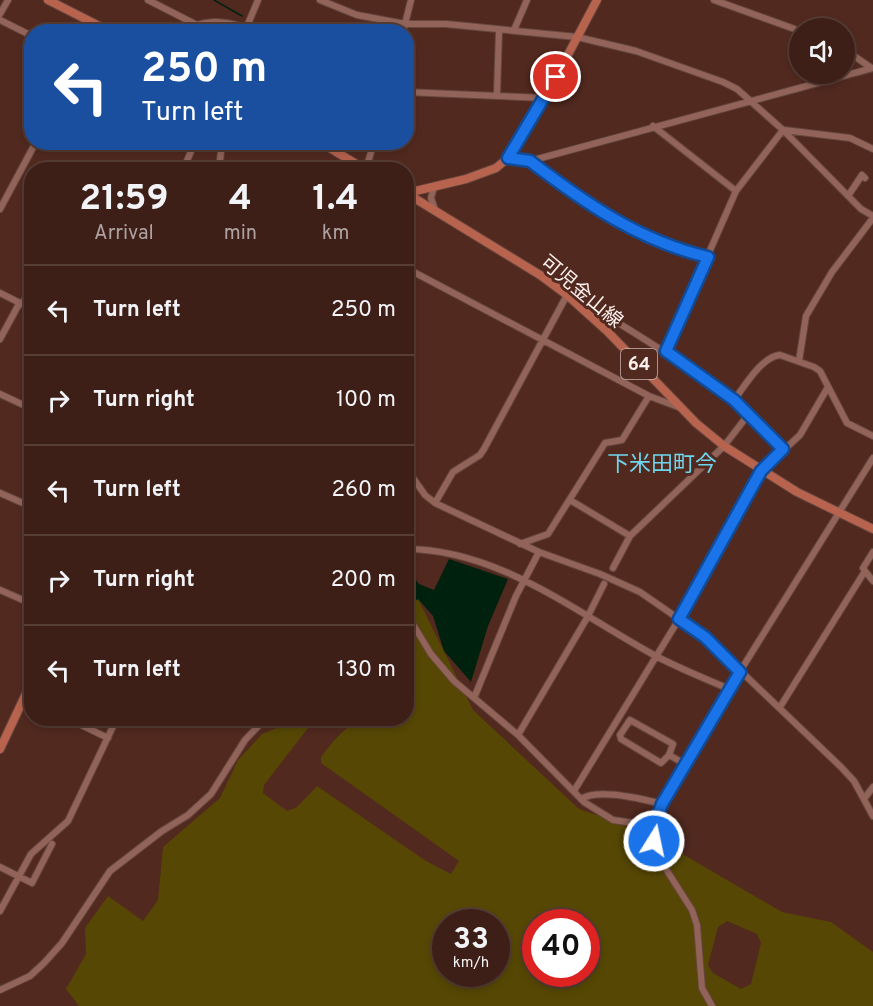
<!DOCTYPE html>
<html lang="en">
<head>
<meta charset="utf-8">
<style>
  body { margin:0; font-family:Overpass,"Noto Sans JP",sans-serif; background:#442720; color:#f1f3f6; height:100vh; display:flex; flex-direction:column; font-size:22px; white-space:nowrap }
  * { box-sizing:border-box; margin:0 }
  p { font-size:20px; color:#ada2a1 }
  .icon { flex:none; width:33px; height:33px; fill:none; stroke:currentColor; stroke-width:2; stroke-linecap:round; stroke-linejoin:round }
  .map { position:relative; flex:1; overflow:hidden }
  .drawer { position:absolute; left:24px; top:162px; width:390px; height:564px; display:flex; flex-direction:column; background:#3d1f17; border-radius:24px; box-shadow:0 3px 9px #0003,0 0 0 2px #563d36 }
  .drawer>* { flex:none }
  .top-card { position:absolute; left:24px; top:24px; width:390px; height:126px; border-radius:24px; box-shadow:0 3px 9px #0003,0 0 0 2px #563d36; background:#1a4fa0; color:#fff; overflow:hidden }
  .tools { position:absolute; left:789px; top:18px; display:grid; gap:12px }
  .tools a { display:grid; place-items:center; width:66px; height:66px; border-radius:50%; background:#3d1f17; box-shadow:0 3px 9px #0003,0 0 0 2px #563d36; font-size:30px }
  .speed { position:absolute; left:432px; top:909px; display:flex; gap:12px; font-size:30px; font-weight:700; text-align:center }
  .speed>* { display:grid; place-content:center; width:78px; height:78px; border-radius:50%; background:#3d1f17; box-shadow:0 3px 9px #0003,0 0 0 2px #563d36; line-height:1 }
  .speed small { font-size:15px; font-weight:400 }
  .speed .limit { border:9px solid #d22; background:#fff; color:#111 }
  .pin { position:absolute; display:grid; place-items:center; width:51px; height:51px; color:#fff; margin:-26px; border:3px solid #fff; border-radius:50%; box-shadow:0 2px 6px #0007 }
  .me { position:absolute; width:66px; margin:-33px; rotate:10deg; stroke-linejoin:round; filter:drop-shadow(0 0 4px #0008) }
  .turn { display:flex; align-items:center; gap:21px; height:126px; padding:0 18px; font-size:27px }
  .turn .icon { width:78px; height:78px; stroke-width:2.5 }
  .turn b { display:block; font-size:42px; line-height:51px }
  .eta { display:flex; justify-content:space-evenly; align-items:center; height:102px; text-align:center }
  .eta b { font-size:36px; font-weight:700; line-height:42px }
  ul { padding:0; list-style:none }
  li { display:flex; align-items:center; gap:18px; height:90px; padding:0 18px; border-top:2px solid #563d36 }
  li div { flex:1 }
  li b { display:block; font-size:22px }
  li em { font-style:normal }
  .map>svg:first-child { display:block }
  .green { fill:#564704; fill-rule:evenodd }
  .water { fill:#01210f }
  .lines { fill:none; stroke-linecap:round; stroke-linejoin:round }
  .stream { stroke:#01210f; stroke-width:1.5 }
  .minor-casing { stroke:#65463e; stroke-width:8 }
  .major-casing { stroke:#65463e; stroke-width:10 }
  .minor { stroke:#926459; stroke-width:6 }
  .major { stroke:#b8634e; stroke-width:8 }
  .route-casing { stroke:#114b97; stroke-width:15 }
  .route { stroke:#1a73e8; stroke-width:10 }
  .labels { text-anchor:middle; stroke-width:6; stroke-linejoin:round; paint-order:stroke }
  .shield { fill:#51291f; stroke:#c9b5b0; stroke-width:1.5 }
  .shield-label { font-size:18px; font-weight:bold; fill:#fcf1ee }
  .street-label { font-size:20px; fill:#fcf1ee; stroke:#51291f }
  .quarter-label { font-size:22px; fill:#6fd5ec; stroke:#51291f }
</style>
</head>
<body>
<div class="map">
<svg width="873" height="1006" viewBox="0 0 873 1006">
  <rect width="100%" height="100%" fill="#51291f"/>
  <path class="green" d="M418 599 473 710 579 809 641 830 782 912 831 922 873 952V1006H79L66 989 86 954 85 928 108 896 143 921 158 900 163 847 220 798 238 760 262 734 299 719H315L264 785 263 793 287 811 297 807 317 786 426 861 451 874 459 861 321 763V757C353 716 356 719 406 718L407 605ZM727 921 757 934 761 943 751 984 741 989 713 973 708 965 718 927ZM446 922H496V974H446ZM536 922H586V974H536Z"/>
  <path class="water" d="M449 559 508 579 488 626 471 682 444 651 433 616 418 599 409 605 408 579 414 578 419 584 434 590Z"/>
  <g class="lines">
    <path class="stream" d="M214 0 242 16"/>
    <g class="minor-casing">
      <path id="minor" d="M148 0 195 24
        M320 0 357 15 405 24H446L577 37 636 51 723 82 737 89 783 130 861 209 873 216
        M714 0 800 31
        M0 14 8 0
        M0 20 32 36
        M514 30 527 0
        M245 31 258 0
        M178 32C203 20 220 19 246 28
        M403 32 411 0
        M844 49 870 67
        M406 92 545 98
        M497 94 499 31
        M653 126 736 191
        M784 130 850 138 873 149
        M201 142 222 150
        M508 158 530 161 873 68
        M530 161C585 203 639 241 708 257
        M366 169 374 142
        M183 170 195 142
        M219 170 222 142
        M434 187 431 198 435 210
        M848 196 862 175 865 178
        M0 209 36 142
        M406 268 649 396 681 408
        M0 293 32 309
        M22 304 32 287
        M0 339 19 304
        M666 351 736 191 783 130
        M799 361 806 316 832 272 873 218
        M0 394 32 409
        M734 400C745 386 761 357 780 355L814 367 820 371 847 423 873 436
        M406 468 425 495 435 503 539 552 600 574 640 592 705 637 841 767 854 781 873 816
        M0 493 32 507
        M570 500 630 536
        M435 503 453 472 480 455 484 449 567 295 584 302C660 348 721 384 783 449
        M520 544 548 534 605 443 622 440 649 396
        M406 549C498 549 577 613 654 655 678 668 704 678 729 689
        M613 568 630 536 724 446 748 415
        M865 571 873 581
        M0 590 32 604
        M406 613 431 654 454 681 518 735 584 802 613 820 654 826
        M474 698 516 596 539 552
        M780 707 865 571 863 568 873 552
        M67 718 108 738
        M518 735 587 618 604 584
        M669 755 661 763 621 739 620 735 630 720 673 744 669 755 685 764
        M574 791 679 619 761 471 800 435 828 387
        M581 799C598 788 643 799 662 804
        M864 799 873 787
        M0 867 32 883 52 844
        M0 911 31 854 68 821 117 718
        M0 990 30 976 44 963 62 943 110 871 162 831 188 815 211 794 245 740 266 718
        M712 1006 702 988 697 925 692 910 657 855 654 826 666 797 729 689 873 458"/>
    </g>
    <g class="major-casing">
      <path id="major" d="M48 0 111 32
        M320 142 366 170
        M406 193 540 275 567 295 607 331 696 423 724 446 797 492 873 529
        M407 193 466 179 496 168 508 158 545 98 597 0
        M0 749 32 681"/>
    </g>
    <use href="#minor" class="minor"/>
    <use href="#major" class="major"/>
  </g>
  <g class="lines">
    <g class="route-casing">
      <path id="route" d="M556 77 508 158 530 161C585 203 639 241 708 257L666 351 734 400 783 449 761 471 679 619 705 637 740 672 662 804 654 826V841"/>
    </g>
    <use href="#route" class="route"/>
  </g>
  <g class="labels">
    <rect class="shield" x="621" y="349" width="36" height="30" rx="4.5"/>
    <g class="shield-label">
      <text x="639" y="370">64</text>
    </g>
    <g class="street-label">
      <text transform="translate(582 291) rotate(40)" y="7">可児金山線</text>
    </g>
    <g class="quarter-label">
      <text x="662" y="471">下米田町今</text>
    </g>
  </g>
</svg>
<div class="tools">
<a><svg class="icon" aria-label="sound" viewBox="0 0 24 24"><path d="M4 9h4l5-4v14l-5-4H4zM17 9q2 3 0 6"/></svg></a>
</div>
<div class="speed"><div>33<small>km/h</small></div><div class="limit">40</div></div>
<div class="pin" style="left:556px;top:77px;background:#d93025"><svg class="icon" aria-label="arrive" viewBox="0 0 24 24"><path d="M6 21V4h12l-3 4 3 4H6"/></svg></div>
<svg class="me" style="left:654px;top:841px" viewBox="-20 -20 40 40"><circle r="17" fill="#1a73e8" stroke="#fff" stroke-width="3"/><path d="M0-11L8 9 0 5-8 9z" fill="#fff"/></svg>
<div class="top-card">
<div class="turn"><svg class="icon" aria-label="left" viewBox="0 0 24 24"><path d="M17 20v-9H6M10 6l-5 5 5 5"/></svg><div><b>250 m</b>Turn left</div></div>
</div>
<section class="drawer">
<div class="eta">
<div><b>21:59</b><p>Arrival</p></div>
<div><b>4</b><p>min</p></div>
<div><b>1.4</b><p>km</p></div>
</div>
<ul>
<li><svg class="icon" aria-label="left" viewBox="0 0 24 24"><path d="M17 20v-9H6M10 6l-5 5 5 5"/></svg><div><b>Turn left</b></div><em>250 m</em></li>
<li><svg class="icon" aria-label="right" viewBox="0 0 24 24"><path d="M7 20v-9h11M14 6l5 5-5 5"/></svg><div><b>Turn right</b></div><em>100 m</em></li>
<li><svg class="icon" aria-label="left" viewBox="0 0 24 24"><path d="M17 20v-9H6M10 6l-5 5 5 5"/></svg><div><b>Turn left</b></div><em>260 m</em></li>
<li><svg class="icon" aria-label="right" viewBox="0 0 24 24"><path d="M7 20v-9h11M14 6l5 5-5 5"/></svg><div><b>Turn right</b></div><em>200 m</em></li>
<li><svg class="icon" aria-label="left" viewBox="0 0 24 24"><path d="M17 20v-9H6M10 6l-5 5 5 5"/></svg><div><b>Turn left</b></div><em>130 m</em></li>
</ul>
</section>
</div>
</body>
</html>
